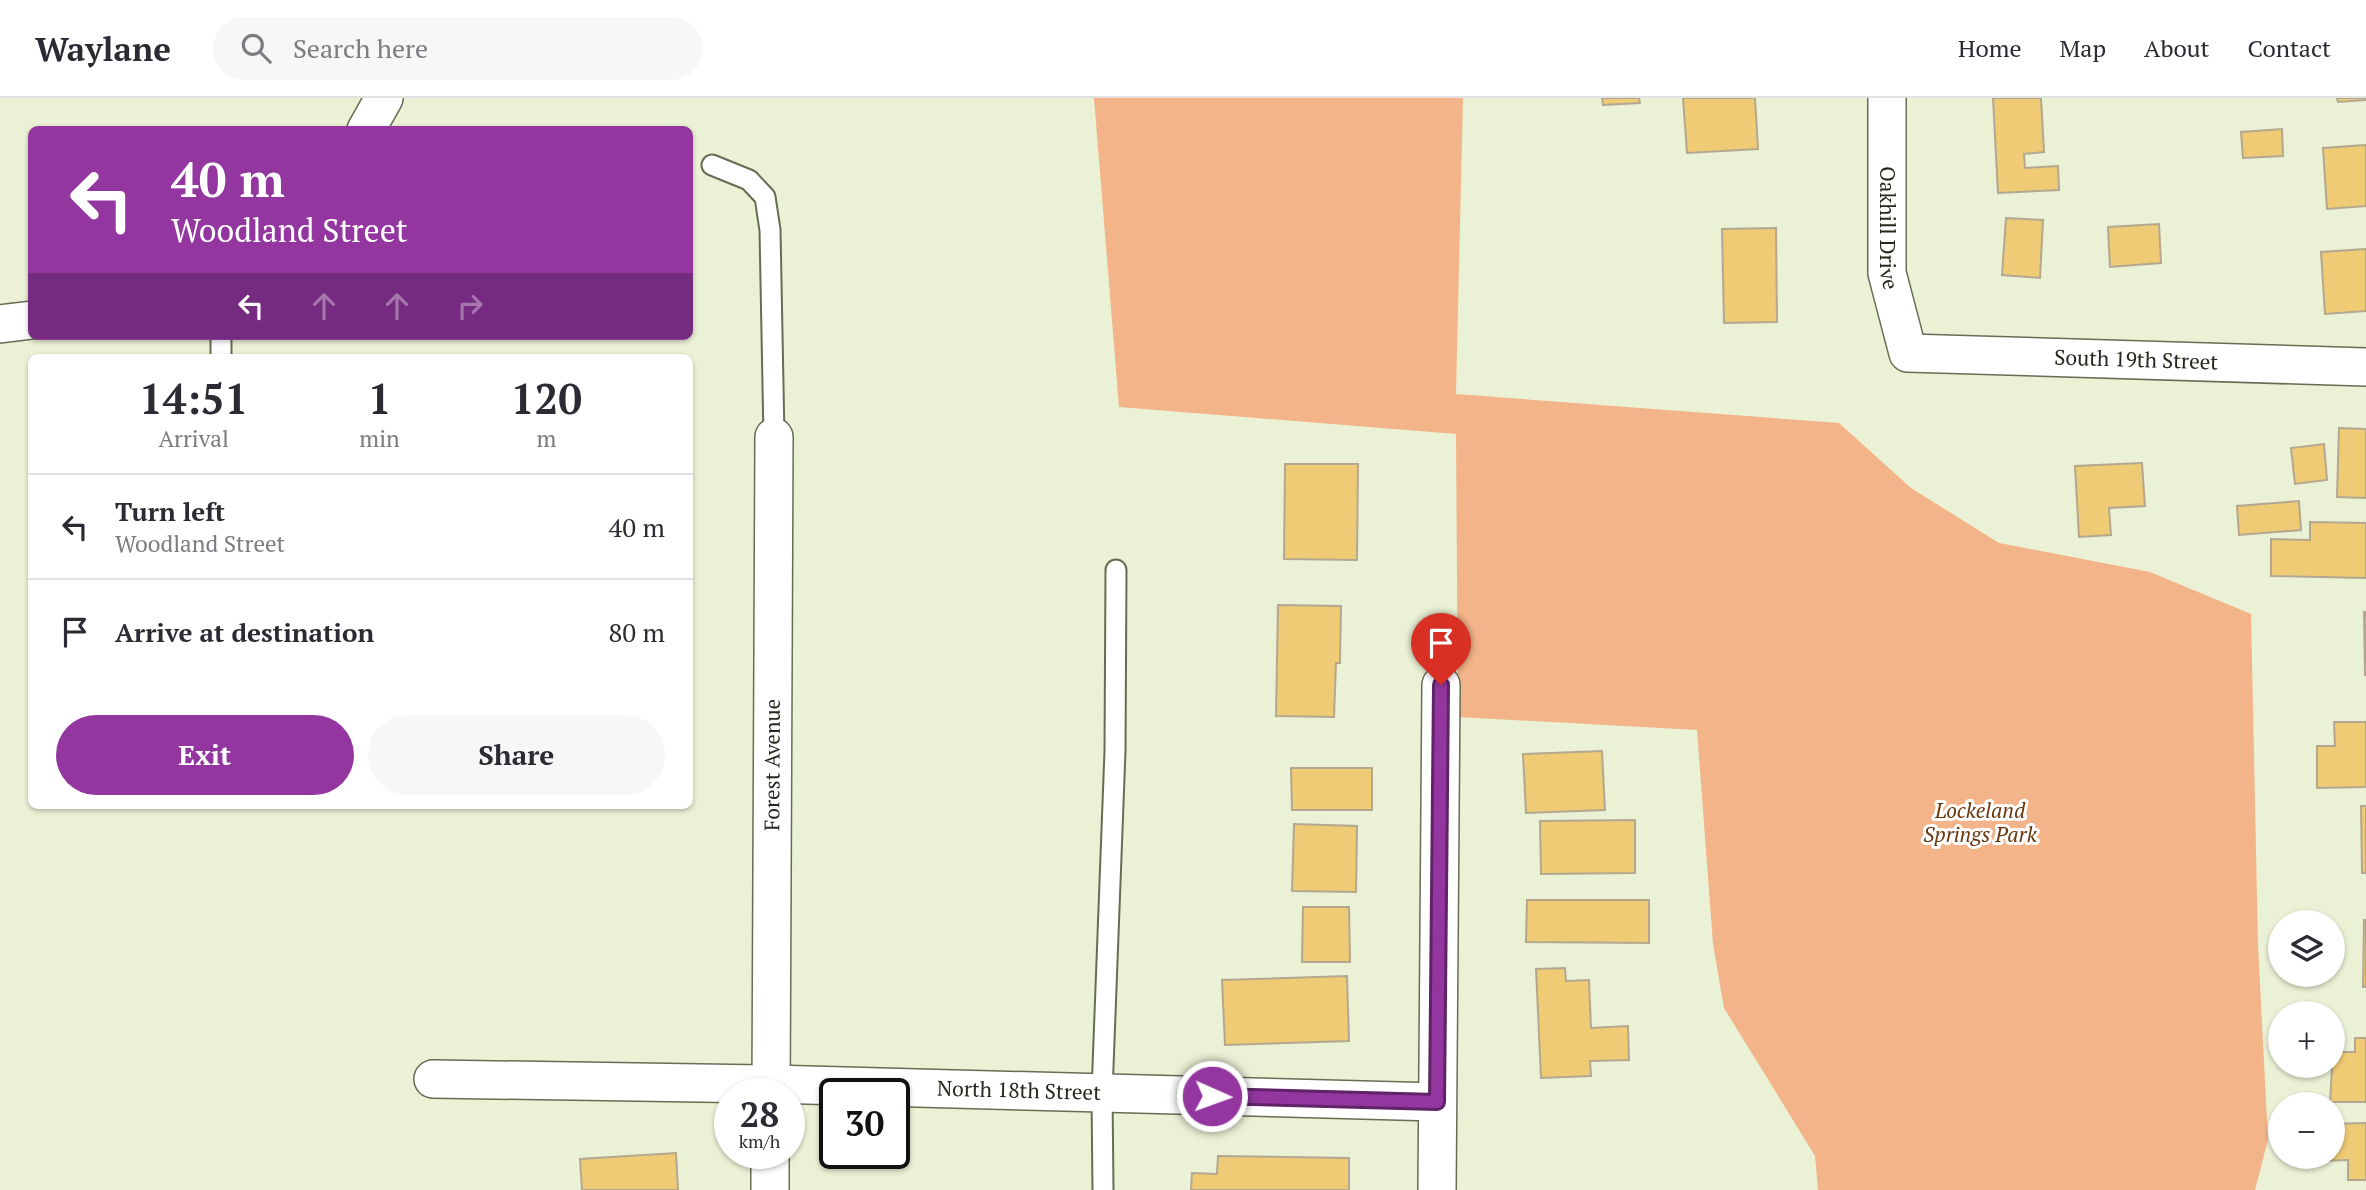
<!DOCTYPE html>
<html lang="en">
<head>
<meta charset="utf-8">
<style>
  body { margin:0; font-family:"PT Serif",serif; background:#f7f7f7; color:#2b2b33; height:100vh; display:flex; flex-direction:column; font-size:26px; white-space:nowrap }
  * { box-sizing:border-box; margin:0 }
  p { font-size:23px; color:#7c7c81 }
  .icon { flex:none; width:38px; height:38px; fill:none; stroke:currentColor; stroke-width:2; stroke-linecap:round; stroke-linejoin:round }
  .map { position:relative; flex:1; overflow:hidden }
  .side { position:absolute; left:28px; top:256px; width:665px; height:455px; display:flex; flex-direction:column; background:#fff; border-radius:10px; box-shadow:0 2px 5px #0004 }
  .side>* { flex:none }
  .banner { position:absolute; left:28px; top:28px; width:665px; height:214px; border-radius:10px; box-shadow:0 2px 5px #0004; background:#9336a0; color:#fff; overflow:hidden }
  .tools { position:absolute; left:2268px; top:812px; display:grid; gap:14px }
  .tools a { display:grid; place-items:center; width:77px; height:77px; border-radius:50%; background:#fff; box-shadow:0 2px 5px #0004; font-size:35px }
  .speed { position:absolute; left:714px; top:980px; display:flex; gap:14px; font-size:35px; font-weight:700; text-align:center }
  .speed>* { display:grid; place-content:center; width:91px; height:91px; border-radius:50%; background:#fff; box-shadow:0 2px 5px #0004; line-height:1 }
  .speed small { font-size:18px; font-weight:400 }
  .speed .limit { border:4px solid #111; border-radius:10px; background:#fff; color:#111 }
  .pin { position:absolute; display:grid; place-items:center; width:60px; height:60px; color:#fff; margin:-72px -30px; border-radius:50% 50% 50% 0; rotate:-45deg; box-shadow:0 0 7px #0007 }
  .pin .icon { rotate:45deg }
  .me { position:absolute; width:77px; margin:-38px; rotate:92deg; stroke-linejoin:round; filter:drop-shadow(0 0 5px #0008) }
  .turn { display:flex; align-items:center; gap:24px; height:147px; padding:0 28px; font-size:32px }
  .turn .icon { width:91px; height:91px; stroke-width:2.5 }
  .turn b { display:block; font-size:49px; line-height:60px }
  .lanes { display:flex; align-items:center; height:66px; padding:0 28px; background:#0003; justify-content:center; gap:35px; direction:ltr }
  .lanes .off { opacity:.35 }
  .eta { display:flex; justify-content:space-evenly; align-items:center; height:119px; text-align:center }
  .eta b { font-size:42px; font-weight:700; line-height:49px }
  .cta { display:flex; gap:14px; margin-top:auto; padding:14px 28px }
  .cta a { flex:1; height:80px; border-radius:42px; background:#9336a0; color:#fff; font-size:28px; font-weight:700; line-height:80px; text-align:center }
  .cta a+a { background:#f7f7f7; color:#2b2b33 }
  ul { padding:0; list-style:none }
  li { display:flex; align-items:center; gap:21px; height:105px; padding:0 28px; border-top:2px solid #e1e1e2 }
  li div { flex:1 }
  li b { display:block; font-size:26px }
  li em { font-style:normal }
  header { display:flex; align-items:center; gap:42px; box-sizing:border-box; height:98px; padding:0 35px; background:#fff; border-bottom:2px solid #e1e1e2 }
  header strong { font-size:33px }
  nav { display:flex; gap:38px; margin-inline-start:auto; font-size:24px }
  .search { width:490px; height:63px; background:#f7f7f7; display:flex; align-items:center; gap:18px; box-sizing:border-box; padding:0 24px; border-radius:38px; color:#7c7c81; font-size:26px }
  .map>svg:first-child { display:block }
  .green { fill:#f3b489 }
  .building { fill:#f0cb76; stroke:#b3a88f; stroke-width:2 }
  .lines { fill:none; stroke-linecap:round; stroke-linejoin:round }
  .lane-casing { stroke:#676d55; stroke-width:23 }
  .street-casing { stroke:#676d55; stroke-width:40 }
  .lane { stroke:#fff; stroke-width:19 }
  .street { stroke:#fff; stroke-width:37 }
  .route-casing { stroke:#602368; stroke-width:18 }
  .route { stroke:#9336a0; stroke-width:12 }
  .labels { text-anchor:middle; stroke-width:6; stroke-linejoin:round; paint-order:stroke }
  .street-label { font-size:21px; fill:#26281e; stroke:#fff }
  .park-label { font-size:21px; font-style:italic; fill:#68380f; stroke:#fff }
</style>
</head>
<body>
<header>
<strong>Waylane</strong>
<div class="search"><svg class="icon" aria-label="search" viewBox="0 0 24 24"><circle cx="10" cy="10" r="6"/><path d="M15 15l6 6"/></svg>Search here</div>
<nav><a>Home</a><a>Map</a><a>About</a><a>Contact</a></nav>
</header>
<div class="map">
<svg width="2366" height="1092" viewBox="0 0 2366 1092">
  <rect width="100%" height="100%" fill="#eaf1d5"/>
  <path class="green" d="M1094 0H1463L1456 296 1839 325 1911 390 1999 445 2150 474 2251 516 2258 847 2268 1042 2255 1092H1818L1815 1058 1724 910 1713 846 1697 632 1458 619 1456 336 1119 309Z"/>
  <path class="building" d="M1602 0H1639L1640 5 1603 7Z
    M1683 0H1755L1758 51 1687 55Z
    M1993 0H2041L2044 54 2024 56 2025 70 2058 68 2059 92 1998 95Z
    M2337 0H2366V2L2338 4Z
    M2282 31 2283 58 2243 60 2241 34Z
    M2366 47V108L2327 111 2323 50Z
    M2006 120 2043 122 2040 180 2002 177Z
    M2159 126 2161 165 2110 169 2108 129Z
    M1776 130 1777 224 1724 225 1722 131Z
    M2366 151V213L2325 216 2321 154Z
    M2339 330 2366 331V400L2337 399Z
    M2324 346 2327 382 2295 386 2291 350Z
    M2142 365 2145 408 2109 410 2111 437 2079 439 2075 368Z
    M1285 366H1358L1357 462 1284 461Z
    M2299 403 2301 432 2239 437 2237 408Z
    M2310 424 2366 425V480L2271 478V441L2310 442Z
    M1278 507 1341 508 1340 565H1336L1334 619 1276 618Z
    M2364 514H2366V577H2365Z
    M2334 624H2366V689L2317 690V648H2335Z
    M1602 653 1605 712 1526 715 1523 656Z
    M1291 670H1372V712H1292Z
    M2361 708H2366V775H2362Z
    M1635 722V775L1541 776 1540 723Z
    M1294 726 1357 728 1356 794 1292 793Z
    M1527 802H1649V845L1526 844Z
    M1303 809H1349L1350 864H1302Z
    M2364 822H2366V889H2363Z
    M1565 870 1566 883 1589 882 1591 930 1628 928 1629 962 1590 963 1591 978 1541 980 1536 871Z
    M1347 878 1349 943 1225 947 1222 882Z
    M2355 940H2366V1004H2330L2333 954H2355Z
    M2366 1025V1082H2348V1062L2318 1063V1059H2333V1026Z
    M676 1055 678 1092H582L580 1061Z
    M1218 1058 1349 1060V1092H1191L1192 1075 1217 1076Z"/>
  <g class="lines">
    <g class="lane-casing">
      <path id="lane" d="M712 67 749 82 765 99 770 132 774 339
        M221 259V238
        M1103 1092 1102 995 1115 653 1116 472"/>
    </g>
    <g class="street-casing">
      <g id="street">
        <path id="s1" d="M1887 0V175L1908 255 2366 269"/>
        <path d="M366 32 384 0"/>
        <path d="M0 226 32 222"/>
        <path id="s2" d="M433 981 771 986 1437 1004"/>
        <path id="s3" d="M771 996 774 339"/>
        <path d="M770 1092V1055"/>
        <path d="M1437 1092 1441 587"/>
      </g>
    </g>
    <use href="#lane" class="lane"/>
    <use href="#street" class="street"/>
  </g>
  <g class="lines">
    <g class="route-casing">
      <path id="route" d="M1212 998 1437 1004 1441 587"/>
    </g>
    <use href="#route" class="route"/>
  </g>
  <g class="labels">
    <g class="street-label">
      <text dy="7" stroke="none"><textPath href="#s1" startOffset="130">Oakhill Drive</textPath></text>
      <text dy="7" stroke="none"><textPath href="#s1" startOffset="486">South 19th Street</textPath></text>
      <text dy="7" stroke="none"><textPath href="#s3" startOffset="329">Forest Avenue</textPath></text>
      <text dy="7" stroke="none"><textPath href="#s2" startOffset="586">North 18th Street</textPath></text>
    </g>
    <g class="park-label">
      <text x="1980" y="720">Lockeland<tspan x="1980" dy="24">Springs Park</tspan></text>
    </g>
  </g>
</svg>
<div class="tools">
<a><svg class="icon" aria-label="layers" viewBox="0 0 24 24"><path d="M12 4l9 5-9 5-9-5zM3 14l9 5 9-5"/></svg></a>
<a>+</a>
<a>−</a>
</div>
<div class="speed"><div>28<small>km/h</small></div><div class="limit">30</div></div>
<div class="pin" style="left:1441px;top:587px;background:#d93025"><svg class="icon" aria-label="arrive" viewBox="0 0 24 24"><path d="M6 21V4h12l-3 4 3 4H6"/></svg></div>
<svg class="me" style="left:1212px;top:998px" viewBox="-20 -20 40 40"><circle r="17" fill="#9336a0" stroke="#fff" stroke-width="3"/><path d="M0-11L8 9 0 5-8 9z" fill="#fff"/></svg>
<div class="banner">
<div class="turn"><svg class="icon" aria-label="left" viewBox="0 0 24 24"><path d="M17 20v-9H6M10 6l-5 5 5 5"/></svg><div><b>40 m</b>Woodland Street</div></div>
<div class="lanes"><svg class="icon" aria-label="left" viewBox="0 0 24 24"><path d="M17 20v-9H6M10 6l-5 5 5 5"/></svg><svg class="icon off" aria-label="ahead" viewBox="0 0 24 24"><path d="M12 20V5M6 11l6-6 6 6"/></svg><svg class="icon off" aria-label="ahead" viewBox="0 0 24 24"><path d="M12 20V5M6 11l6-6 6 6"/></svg><svg class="icon off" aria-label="right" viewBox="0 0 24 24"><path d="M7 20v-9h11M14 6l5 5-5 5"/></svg></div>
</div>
<section class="side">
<div class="eta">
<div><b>14:51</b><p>Arrival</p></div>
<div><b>1</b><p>min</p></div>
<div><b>120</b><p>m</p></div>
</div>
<ul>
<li><svg class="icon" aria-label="left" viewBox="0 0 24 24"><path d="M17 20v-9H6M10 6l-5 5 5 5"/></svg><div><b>Turn left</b><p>Woodland Street</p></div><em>40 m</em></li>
<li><svg class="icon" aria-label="arrive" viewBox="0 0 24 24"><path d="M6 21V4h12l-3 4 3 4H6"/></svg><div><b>Arrive at destination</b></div><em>80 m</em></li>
</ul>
<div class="cta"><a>Exit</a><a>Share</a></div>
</section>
</div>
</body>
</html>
